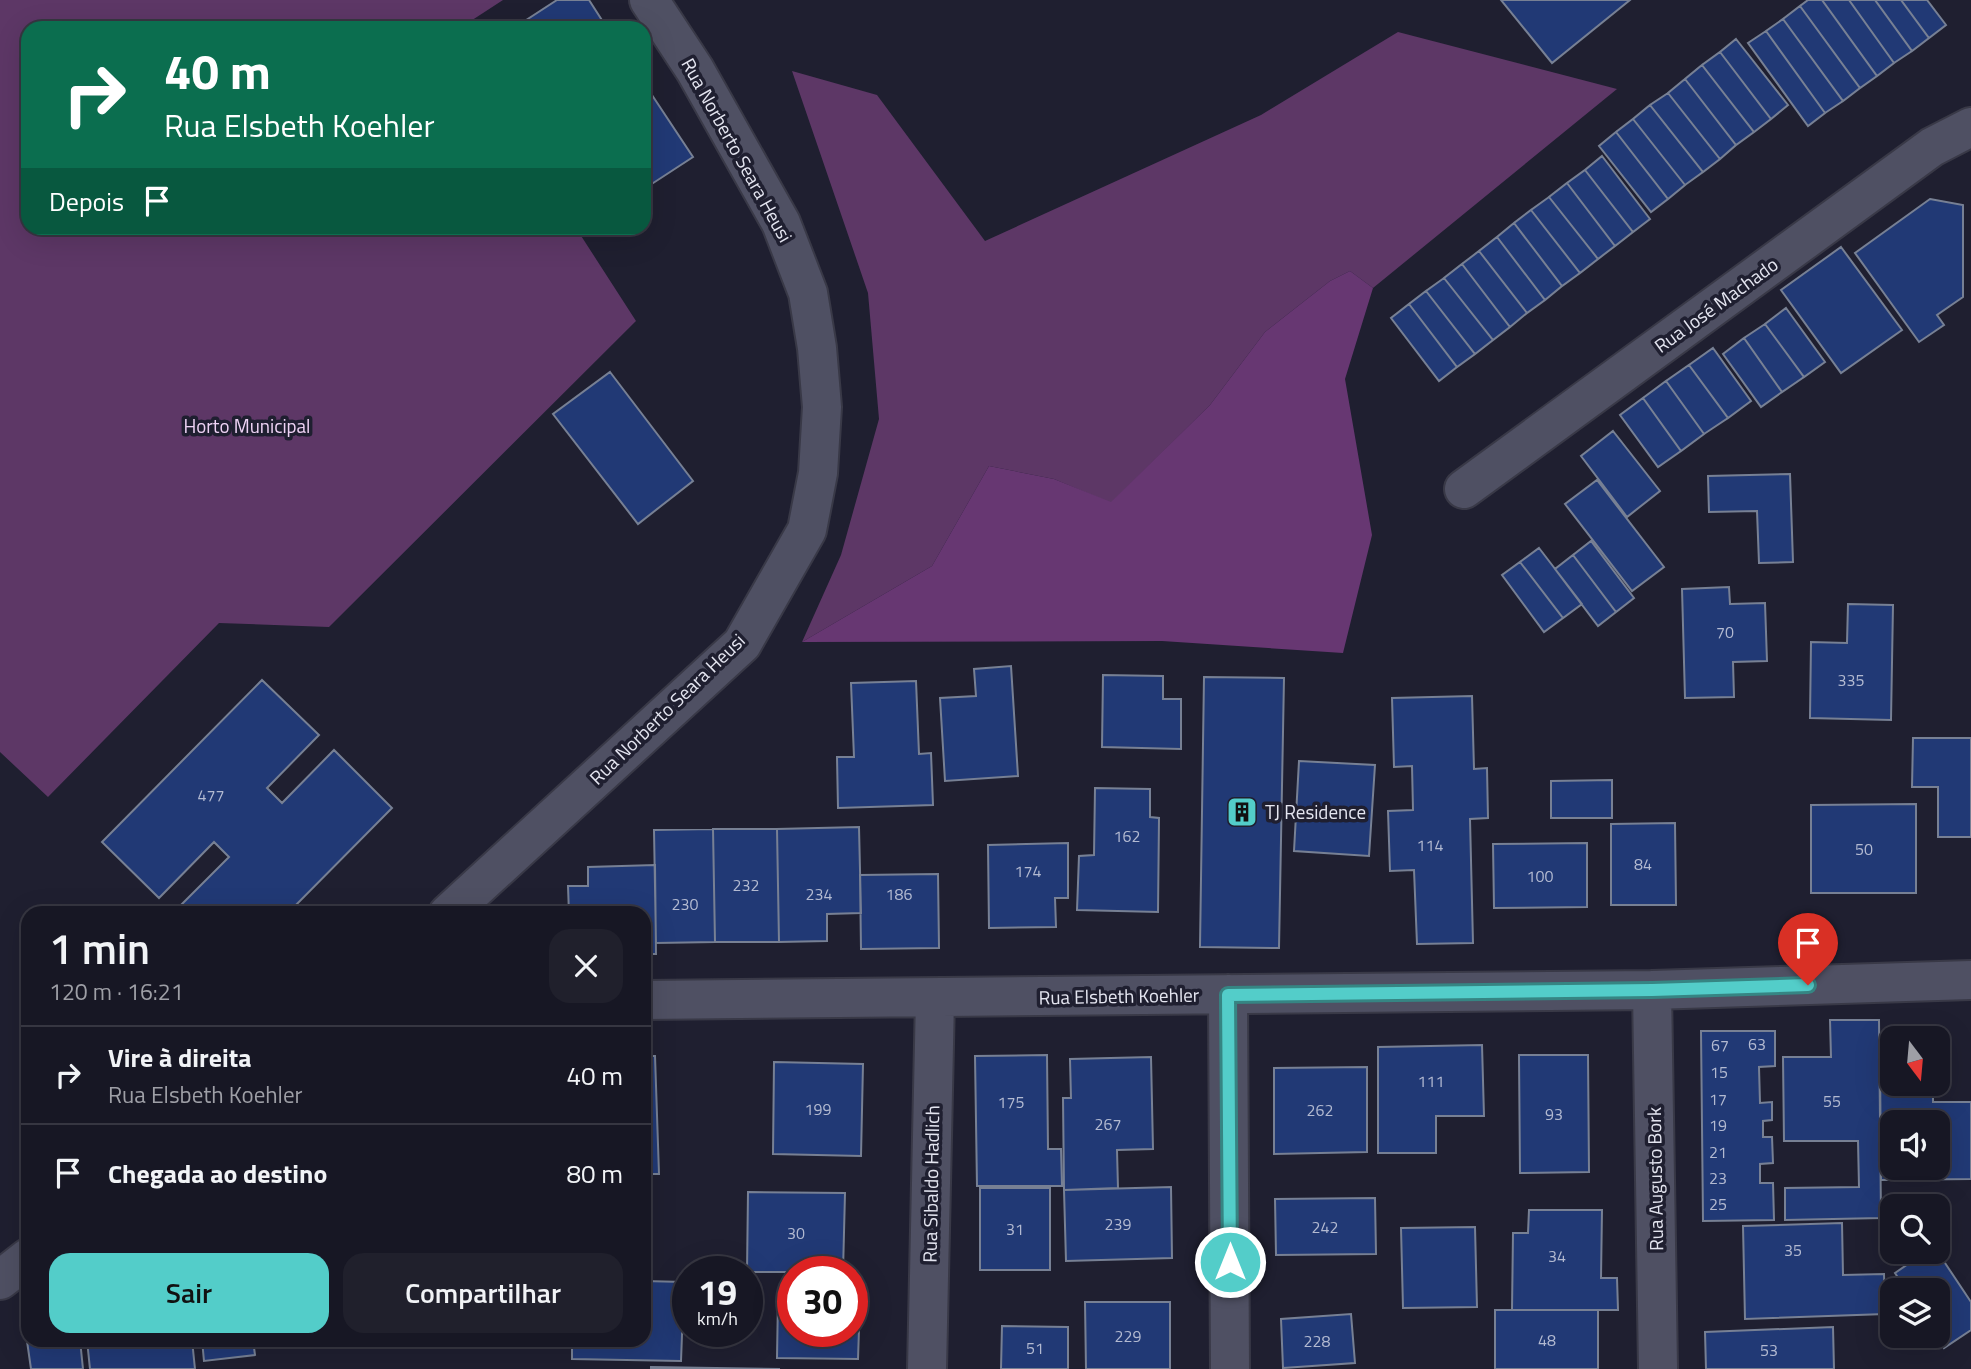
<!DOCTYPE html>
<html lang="pt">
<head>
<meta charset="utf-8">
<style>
  body { margin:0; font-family:"Titillium Web",sans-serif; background:#20202c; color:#f1f3f6; height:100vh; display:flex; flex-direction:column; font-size:26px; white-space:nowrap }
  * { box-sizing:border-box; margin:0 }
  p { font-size:23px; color:#9e9fa6 }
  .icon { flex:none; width:38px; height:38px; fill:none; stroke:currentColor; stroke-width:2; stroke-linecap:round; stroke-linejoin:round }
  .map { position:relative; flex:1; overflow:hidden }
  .sheet { position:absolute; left:21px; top:906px; width:630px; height:441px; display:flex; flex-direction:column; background:#171724; border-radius:21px; box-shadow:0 7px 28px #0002,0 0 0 2px #363641 }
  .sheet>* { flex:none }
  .guide { position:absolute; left:21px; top:21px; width:630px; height:214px; border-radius:21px; box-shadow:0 7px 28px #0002,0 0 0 2px #363641; background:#0b6e4f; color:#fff; overflow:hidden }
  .needle { width:46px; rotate:164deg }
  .controls { position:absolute; left:1880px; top:1026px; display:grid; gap:14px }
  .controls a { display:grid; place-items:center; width:70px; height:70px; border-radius:14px; background:#171724; box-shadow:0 7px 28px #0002,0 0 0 2px #363641; font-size:35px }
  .speed { position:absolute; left:672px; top:1256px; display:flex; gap:14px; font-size:35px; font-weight:700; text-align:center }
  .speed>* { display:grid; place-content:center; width:91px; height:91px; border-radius:50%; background:#171724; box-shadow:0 7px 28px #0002,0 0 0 2px #363641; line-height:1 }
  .speed small { font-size:18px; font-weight:400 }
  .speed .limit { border:10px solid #d22; background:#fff; color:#111 }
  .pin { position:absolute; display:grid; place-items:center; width:60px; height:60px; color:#fff; margin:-72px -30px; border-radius:50% 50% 50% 0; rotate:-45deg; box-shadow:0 0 7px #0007 }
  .pin .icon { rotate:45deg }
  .me { position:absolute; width:77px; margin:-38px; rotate:0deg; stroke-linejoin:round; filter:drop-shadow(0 0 5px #0008) }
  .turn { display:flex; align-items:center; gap:24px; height:147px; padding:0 28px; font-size:32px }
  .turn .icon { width:91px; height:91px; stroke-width:2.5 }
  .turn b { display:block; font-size:49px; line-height:60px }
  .then { display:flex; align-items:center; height:66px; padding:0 28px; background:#0003; gap:14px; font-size:26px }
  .round { display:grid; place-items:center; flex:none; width:74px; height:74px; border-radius:21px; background:#20202c }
  .summary { display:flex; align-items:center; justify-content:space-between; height:119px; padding:0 28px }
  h1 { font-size:42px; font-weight:600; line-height:52px }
  .primary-button { display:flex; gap:14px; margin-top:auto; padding:14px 28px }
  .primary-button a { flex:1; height:80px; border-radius:21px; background:#53cdc9; color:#111; font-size:28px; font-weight:600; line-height:80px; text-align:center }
  .primary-button a+a { background:#20202c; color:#f1f3f6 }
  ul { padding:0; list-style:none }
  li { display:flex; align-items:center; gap:21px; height:98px; padding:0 28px; border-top:2px solid #363641 }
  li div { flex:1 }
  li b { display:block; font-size:26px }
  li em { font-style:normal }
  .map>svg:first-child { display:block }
  .green { fill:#5d3766 }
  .forest { fill:#673772 }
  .building { fill:#213975; stroke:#778094; stroke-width:2; fill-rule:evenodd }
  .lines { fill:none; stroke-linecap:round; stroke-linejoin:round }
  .minor-casing { stroke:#393947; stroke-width:42 }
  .minor { stroke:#4f5063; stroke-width:38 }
  .route-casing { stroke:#368583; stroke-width:18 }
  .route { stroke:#53cdc9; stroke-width:12 }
  .labels { text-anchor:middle; stroke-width:7; stroke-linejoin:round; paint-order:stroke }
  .number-label { font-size:16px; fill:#b3bad1 }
  .street-label { font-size:19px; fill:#e4e5f0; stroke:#1f1f30 }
  .park-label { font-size:19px; fill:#efd3f5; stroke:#1f1f30 }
  .poi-label { font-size:19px; fill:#e4e5f0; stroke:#1f1f30; text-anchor:start }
</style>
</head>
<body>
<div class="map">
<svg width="1971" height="1369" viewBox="0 0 1971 1369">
  <rect width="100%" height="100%" fill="#1f1f30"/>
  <path class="green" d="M0 0H503L460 28H28V228H576L636 321 329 627 219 623 48 797 0 752Z
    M1398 32 1617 89 1373 288 1350 271 1330 281 1265 332 1210 405 1111 503 1054 479 989 466 932 566 802 642 841 555 879 419 868 293 792 71 877 95 985 241 1261 115Z"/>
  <path class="forest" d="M1350 271 1373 288 1345 379 1372 535 1343 653 1162 641 802 642 932 566 989 466 1054 479 1111 502 1210 405 1265 332 1330 281Z"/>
  <path class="building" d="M557 0H589L607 28H514Z
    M1501 0H1630L1552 63Z
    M1808 0H1822L1877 76 1860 88 1800 6Z
    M1822 0H1849L1894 63 1877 76Z
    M1849 0H1875L1912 51 1894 63Z
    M1875 0H1901L1929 38 1912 51Z
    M1901 0H1927L1946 25 1929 38Z
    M1800 6 1860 88 1843 101 1783 19Z
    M1783 19 1843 101 1825 113 1766 31Z
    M1766 31 1825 113 1808 126 1748 43Z
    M1736 39 1788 105 1771 119 1720 52Z
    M1720 52 1771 119 1754 132 1702 65Z
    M1702 65 1754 132 1736 145 1685 79Z
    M1685 79 1736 145 1720 159 1668 93Z
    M644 83 693 157 644 189Z
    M1668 93 1720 159 1703 172 1650 105Z
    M1650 105 1703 172 1685 185 1633 119Z
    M1633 119 1685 185 1668 199 1616 132Z
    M1616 132 1668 199 1651 212 1599 146Z
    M1602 156 1650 219 1633 232 1585 170Z
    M1585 170 1633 232 1615 246 1567 183Z
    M1567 183 1615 246 1598 259 1549 197Z
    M1549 197 1598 259 1580 273 1531 210Z
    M1930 199 1963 205V297L1937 315 1944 325 1919 342 1855 253Z
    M1531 210 1580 273 1562 286 1514 223Z
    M1514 223 1562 286 1545 300 1497 237Z
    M1497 237 1545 300 1527 313 1479 251Z
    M1841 247 1902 330 1841 373 1781 290Z
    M1479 251 1527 313 1510 327 1462 264Z
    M1462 264 1510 327 1493 340 1444 278Z
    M1444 278 1493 340 1475 354 1426 291Z
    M1426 291 1475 354 1457 367 1409 304Z
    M1409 304 1457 367 1439 381 1391 318Z
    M1786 308 1825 362 1804 377 1765 324Z
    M1765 324 1804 377 1782 392 1744 338Z
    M1744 338 1782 392 1761 407 1723 354Z
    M1713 348 1751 401 1728 418 1689 365Z
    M1689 365 1728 418 1704 434 1666 381Z
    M610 372 693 481 638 524 553 414Z
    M1666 381 1704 434 1681 451 1643 398Z
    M1643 398 1681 451 1658 467 1620 415Z
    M1613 431 1660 491 1627 517 1581 456Z
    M1790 474 1793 562 1759 563 1757 511 1709 512 1708 476Z
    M1597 480 1664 567 1632 591 1565 504Z
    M1591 541 1634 598 1616 612 1573 555Z
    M1539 548 1582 604 1563 618 1520 562Z
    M1573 555 1616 612 1598 626 1555 569Z
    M1520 562 1563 618 1544 632 1502 575Z
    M1729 587 1730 604 1765 603 1767 661 1733 662 1734 697 1685 698 1682 589Z
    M1848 604 1893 605 1891 720 1810 718 1811 642 1847 643Z
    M1011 666 1018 776 945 781 940 698 976 696 974 669Z
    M1103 675 1163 676V699H1181V749L1102 747Z
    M1204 677 1284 678 1279 948 1200 947Z
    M262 680 319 735 267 788 282 803 334 750 392 808 287 914H175L174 912 229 857 214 842 159 898 102 842Z
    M916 681 919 754 931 753 933 805 838 808 837 757H854L851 683Z
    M1472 696 1474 769 1487 768 1488 818 1470 819 1473 943 1417 944 1414 870 1390 871 1388 811 1413 810 1412 766 1394 767 1392 698Z
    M1913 738H1971V837H1938V787H1912Z
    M1299 761 1375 765 1369 856 1294 851Z
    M1612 780V818H1551V781Z
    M1095 788 1150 789V817L1159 818 1158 912 1077 910 1079 856 1094 855Z
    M1916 804V893H1811V805Z
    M1675 823 1676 905H1611V824Z
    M859 827 861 913 827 914V941L779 942 777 829Z
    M713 829H777L779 942H715Z
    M713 829 715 942 656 943 654 830Z
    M1068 843V898H1055L1056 927 989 928 988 845Z
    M1587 843V907L1494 908 1493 844Z
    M655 865 656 954H644V914H569L568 886H588V867Z
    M938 874 939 948 861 949 860 875Z
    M1830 1020H1879L1881 1218 1785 1220V1188L1859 1187 1858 1141H1784L1783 1057H1831Z
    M1701 1031H1775V1066L1759 1067 1760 1103 1772 1102V1120L1763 1121V1137H1772L1773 1163 1760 1164V1183H1773L1774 1220 1703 1221Z
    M1482 1045 1484 1116H1436V1153H1378V1047Z
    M1047 1055 1048 1149H1061L1062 1186H977L975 1056Z
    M1519 1055H1588L1589 1172 1520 1173Z
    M644 1056H655L659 1174H644Z
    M1151 1057 1153 1149 1117 1150 1118 1188 1064 1190 1063 1098H1071L1070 1059Z
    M1880 1061H1892V1083H1933V1102H1971V1179L1881 1180ZM1892 1122H1937V1167H1892Z
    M774 1062 863 1064 861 1156 773 1154Z
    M1367 1067V1152L1274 1154V1068Z
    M1171 1187 1172 1258 1066 1261 1064 1190Z
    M980 1188H1050V1270H980Z
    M748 1192 845 1193 843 1272H747Z
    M1375 1198 1376 1254 1276 1255 1275 1199Z
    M1529 1210H1602L1601 1278H1617L1618 1310H1512L1513 1233H1528Z
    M1842 1223 1843 1275 1884 1274 1885 1314 1745 1319 1743 1226Z
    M1475 1227 1477 1307 1403 1308 1401 1228Z
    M1927 1251H1937L1971 1302V1330L1944 1348 1936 1335 1937 1290H1906L1895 1273Z
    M644 1281 684 1282 681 1361 572 1359V1340H644Z
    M778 1298H793V1332H852V1298L860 1299 858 1359 777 1358Z
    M1085 1302H1170V1369H1086Z
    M1495 1310H1598V1369H1495Z
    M1351 1314 1355 1363 1283 1368 1281 1319Z
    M1002 1326 1068 1327V1369H1001Z
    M1833 1327 1834 1369H1706L1705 1332Z
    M28 1332V1340H80L83 1369H31L26 1334Z
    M87 1340H192L195 1369H90Z
    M202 1340H253L255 1355 204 1361Z
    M651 1367 780 1369H651Z"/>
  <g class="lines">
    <g class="minor-casing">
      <path id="minor" d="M1464 489 1932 147 1971 127
        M448 914 742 644 807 530 818 473 822 407 817 348 808 293 781 223 695 70 649 0
        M1652 990 1658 1369
        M1228 994 1230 1369
        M644 1000 1652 990 1971 980
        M0 1280 28 1258
        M927 1369 935 998"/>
    </g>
    <use href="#minor" class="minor"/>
  </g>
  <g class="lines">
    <g class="route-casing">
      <path id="route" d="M1230 1262 1228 995 1652 990 1808 985"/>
    </g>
    <use href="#route" class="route"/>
  </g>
  <defs>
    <g id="building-square" transform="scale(1.575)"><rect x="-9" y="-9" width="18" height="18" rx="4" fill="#53cdc9" stroke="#1f1f30"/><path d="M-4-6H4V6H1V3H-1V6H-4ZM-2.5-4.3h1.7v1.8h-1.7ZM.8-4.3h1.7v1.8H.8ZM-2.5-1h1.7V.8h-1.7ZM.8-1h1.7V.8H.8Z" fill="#111"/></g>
  </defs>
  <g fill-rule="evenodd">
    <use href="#building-square" x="1242" y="812"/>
  </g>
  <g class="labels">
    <g class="number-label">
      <text x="1725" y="638">70</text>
      <text x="1851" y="686">335</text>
      <text x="211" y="801">477</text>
      <text x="1127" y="842">162</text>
      <text x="1430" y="851">114</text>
      <text x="1864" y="855">50</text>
      <text x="1643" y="870">84</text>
      <text x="1028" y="877">174</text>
      <text x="1540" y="882">100</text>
      <text x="746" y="891">232</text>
      <text x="819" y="900">234</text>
      <text x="899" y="900">186</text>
      <text x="685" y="910">230</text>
      <text x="1757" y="1050">63</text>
      <text x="1720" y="1051">67</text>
      <text x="1719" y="1078">15</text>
      <text x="1431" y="1087">111</text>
      <text x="1718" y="1105">17</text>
      <text x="1832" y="1107">55</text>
      <text x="1011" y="1108">175</text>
      <text x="818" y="1115">199</text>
      <text x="1320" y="1116">262</text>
      <text x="1554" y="1120">93</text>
      <text x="1108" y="1130">267</text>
      <text x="1718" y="1131">19</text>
      <text x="1718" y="1158">21</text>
      <text x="1718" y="1184">23</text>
      <text x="1718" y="1210">25</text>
      <text x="1118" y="1230">239</text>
      <text x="1325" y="1233">242</text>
      <text x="1015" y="1235">31</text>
      <text x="796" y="1239">30</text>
      <text x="1793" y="1256">35</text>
      <text x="1557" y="1262">34</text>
      <text x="1128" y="1342">229</text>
      <text x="1547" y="1346">48</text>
      <text x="1317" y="1347">228</text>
      <text x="1035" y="1354">51</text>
      <text x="1769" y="1356">53</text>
    </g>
    <g class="street-label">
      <text transform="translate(737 150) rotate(61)" y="7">Rua Norberto Seara Heusi</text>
      <text transform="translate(1716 305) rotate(-36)" y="7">Rua José Machado</text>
      <text transform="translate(667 709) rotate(-44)" y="7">Rua Norberto Seara Heusi</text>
      <text transform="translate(1119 996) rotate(-1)" y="7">Rua Elsbeth Koehler</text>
      <text transform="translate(1655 1179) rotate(-91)" y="7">Rua Augusto Bork</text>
      <text transform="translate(931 1184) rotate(-89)" y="7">Rua Sibaldo Hadlich</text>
    </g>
    <g class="park-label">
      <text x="247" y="433">Horto Municipal</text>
    </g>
    <g class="poi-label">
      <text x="1265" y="819">TJ Residence</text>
    </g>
  </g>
</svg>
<div class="controls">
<a><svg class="needle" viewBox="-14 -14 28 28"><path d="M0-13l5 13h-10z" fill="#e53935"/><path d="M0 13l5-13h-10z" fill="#9e9fa6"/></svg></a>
<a><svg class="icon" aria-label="sound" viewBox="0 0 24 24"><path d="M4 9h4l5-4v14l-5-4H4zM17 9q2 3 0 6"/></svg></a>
<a><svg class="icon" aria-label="search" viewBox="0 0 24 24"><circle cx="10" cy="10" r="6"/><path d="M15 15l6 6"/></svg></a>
<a><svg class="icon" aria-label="layers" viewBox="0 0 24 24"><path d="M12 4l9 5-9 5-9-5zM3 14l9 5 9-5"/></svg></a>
</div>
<div class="speed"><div>19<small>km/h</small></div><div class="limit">30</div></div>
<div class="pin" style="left:1808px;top:985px;background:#d93025"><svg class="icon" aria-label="arrive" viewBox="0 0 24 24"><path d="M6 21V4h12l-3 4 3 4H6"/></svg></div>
<svg class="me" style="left:1230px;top:1262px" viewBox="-20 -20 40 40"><circle r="17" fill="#53cdc9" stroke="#fff" stroke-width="3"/><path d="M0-11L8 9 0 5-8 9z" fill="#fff"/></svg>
<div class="guide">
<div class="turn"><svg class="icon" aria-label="right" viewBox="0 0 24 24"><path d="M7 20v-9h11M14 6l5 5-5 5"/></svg><div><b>40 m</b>Rua Elsbeth Koehler</div></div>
<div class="then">Depois<svg class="icon" aria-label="arrive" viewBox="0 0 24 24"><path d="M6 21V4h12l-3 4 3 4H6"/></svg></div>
</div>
<section class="sheet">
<div class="summary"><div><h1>1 min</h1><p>120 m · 16:21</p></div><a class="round"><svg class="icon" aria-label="close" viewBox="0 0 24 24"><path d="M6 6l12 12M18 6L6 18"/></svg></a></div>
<ul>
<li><svg class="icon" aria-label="right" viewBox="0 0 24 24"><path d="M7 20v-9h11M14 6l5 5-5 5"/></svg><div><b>Vire à direita</b><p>Rua Elsbeth Koehler</p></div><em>40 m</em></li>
<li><svg class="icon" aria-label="arrive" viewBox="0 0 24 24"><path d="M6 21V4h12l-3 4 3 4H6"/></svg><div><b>Chegada ao destino</b></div><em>80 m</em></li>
</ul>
<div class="primary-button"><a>Sair</a><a>Compartilhar</a></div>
</section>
</div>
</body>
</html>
